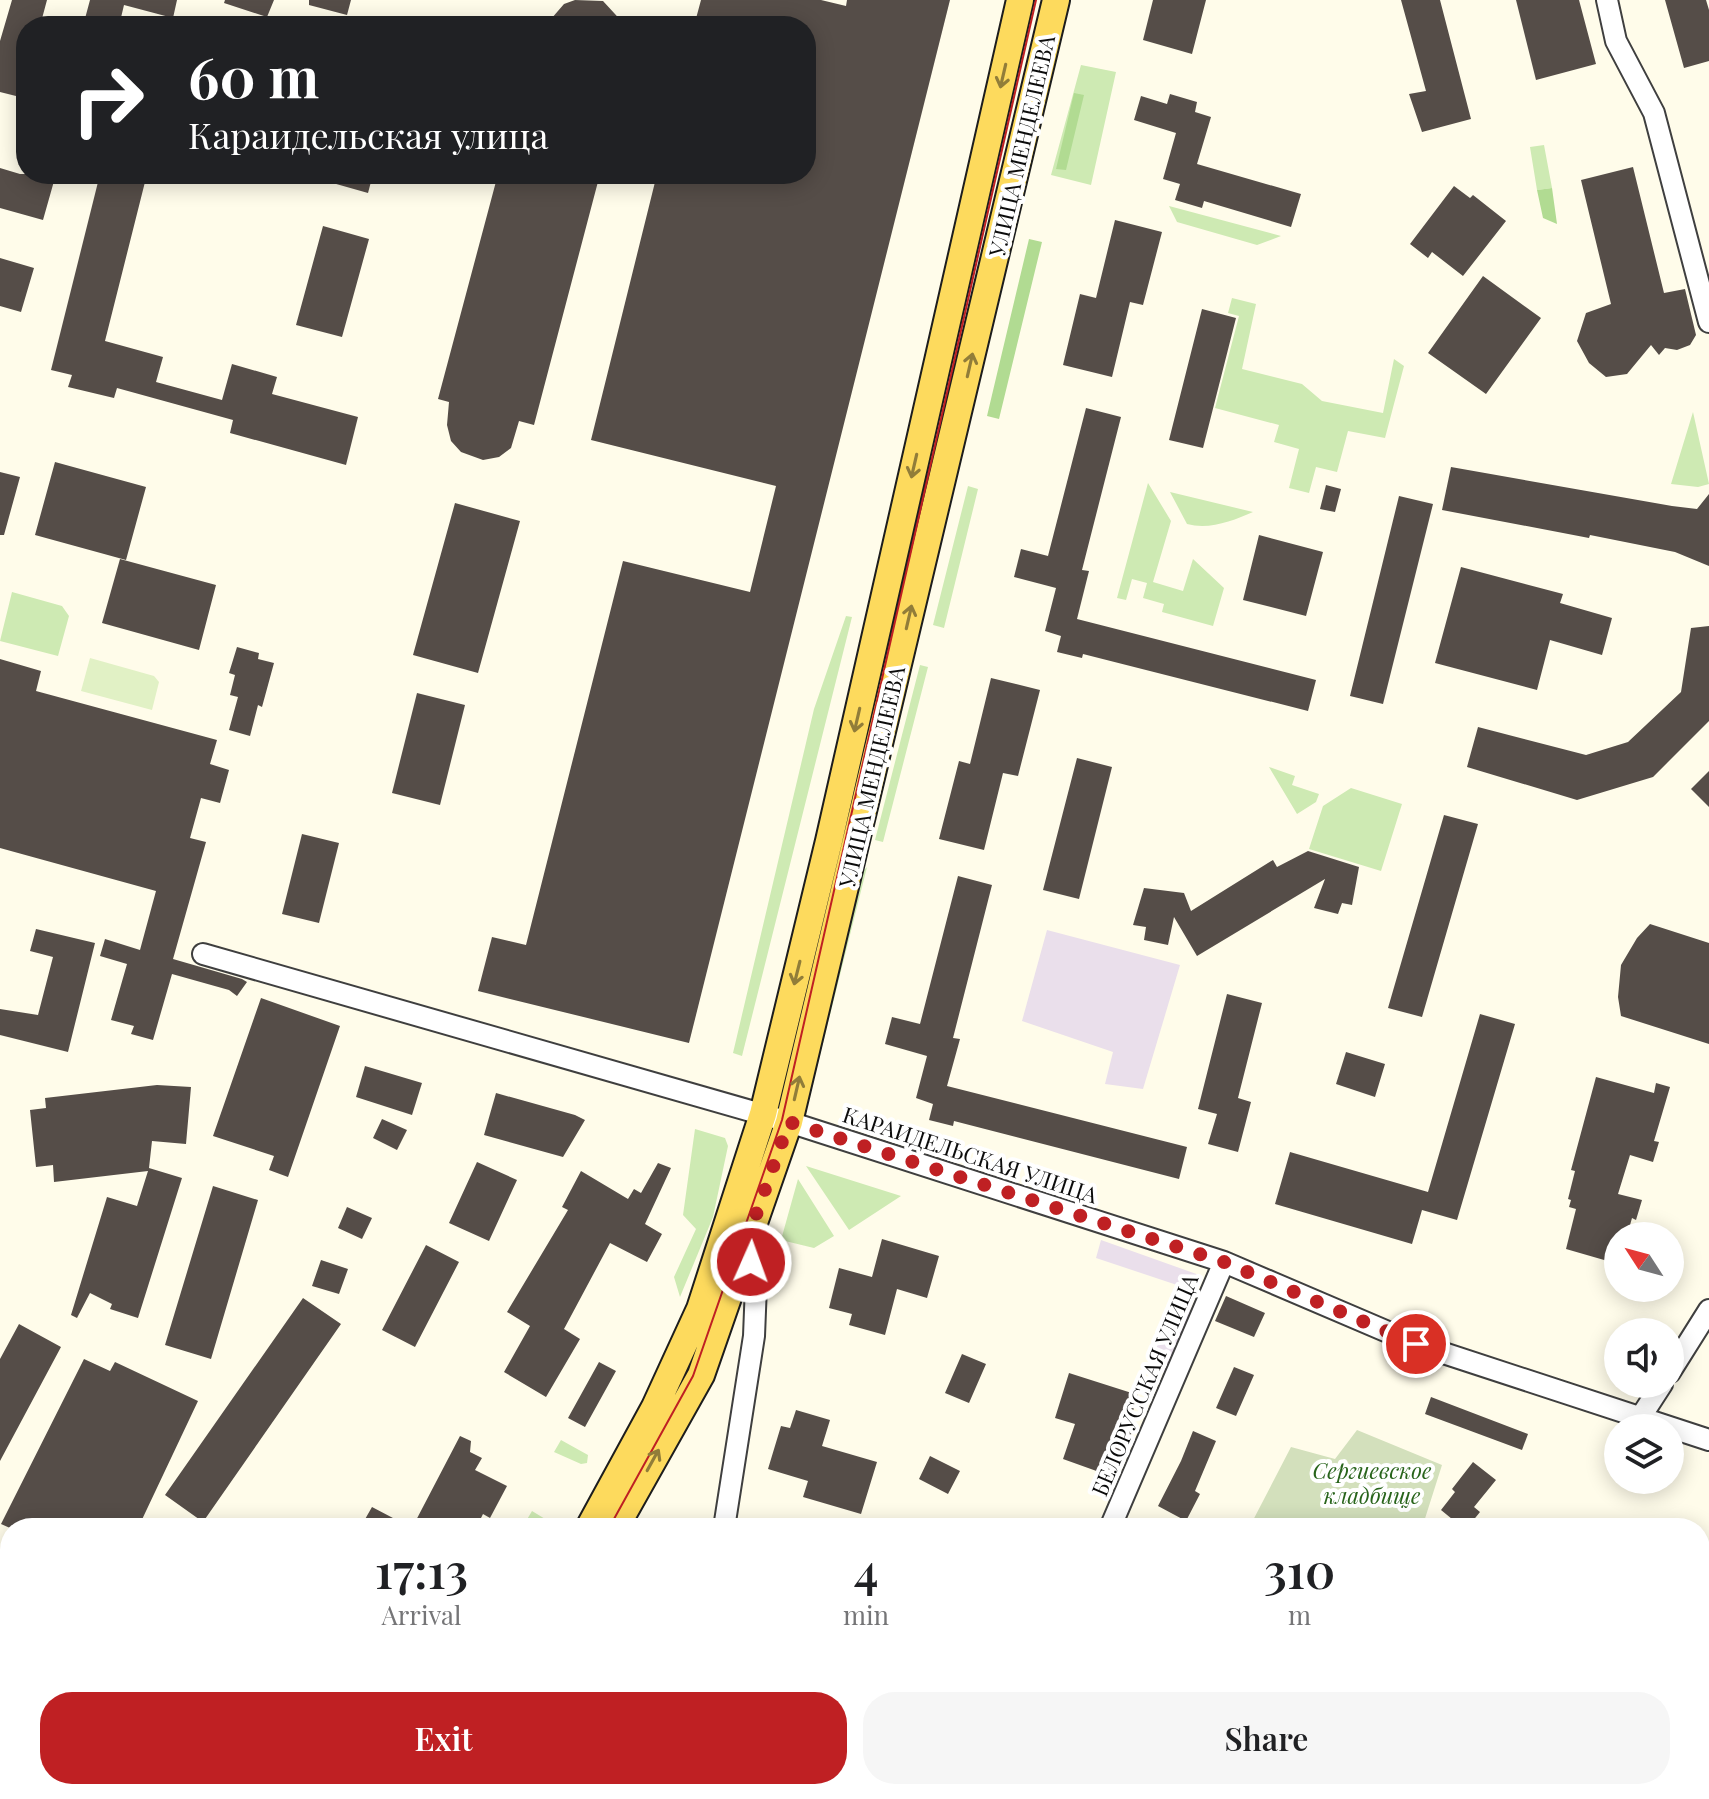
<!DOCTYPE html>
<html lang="en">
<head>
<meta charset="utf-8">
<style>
  body { margin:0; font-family:"Playfair Display",serif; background:#f6f6f6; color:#202124; height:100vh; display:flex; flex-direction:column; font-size:30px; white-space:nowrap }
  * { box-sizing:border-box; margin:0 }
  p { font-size:26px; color:#757577 }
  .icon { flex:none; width:44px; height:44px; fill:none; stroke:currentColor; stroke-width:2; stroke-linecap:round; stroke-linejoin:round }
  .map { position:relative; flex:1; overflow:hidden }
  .panel { position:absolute; left:0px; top:1518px; width:1710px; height:282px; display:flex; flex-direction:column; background:#fff; border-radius:32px 32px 0 0; box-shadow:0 4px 20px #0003 }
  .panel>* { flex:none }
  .hud { position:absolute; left:16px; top:16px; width:800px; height:168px; border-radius:32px; box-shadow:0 4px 20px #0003; background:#202124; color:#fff; overflow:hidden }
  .needle { width:52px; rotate:306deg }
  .tools { position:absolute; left:1604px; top:1222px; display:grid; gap:16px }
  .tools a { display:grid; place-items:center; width:80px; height:80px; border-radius:50%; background:#fff; box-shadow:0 4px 20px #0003; font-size:40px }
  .pin { position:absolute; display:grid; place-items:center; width:68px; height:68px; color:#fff; margin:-34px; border:4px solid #fff; border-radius:50%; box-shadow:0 2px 8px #0007 }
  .me { position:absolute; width:88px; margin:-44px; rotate:2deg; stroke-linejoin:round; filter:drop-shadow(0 0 6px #0008) }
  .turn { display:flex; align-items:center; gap:28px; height:168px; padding:0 40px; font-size:36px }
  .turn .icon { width:104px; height:104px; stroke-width:2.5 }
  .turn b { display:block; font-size:56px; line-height:68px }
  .eta { display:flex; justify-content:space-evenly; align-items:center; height:136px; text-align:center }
  .eta b { font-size:48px; font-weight:600; line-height:56px }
  .button { display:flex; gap:16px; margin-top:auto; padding:16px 40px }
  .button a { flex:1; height:92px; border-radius:32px; background:#bf2023; color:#fff; font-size:32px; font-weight:600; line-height:92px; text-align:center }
  .button a+a { background:#f6f6f6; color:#202124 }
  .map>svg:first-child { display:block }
  .industrial { fill:#eadfeb }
  .green { fill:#ceeab3 }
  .forest { fill:#b1db92 }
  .cemetery { fill:#d3e0bc }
  .pitch { fill:#e1f1c5 }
  .building { fill:#554d48 }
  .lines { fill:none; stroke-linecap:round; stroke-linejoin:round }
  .minor-casing { stroke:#3f3f3f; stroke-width:24 }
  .major-casing { stroke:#1d1d1d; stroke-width:30 }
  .minor { stroke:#fff; stroke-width:20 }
  .major { stroke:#fdda5d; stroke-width:26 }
  .tram { stroke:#bf2023; stroke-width:2 }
  .oneway { stroke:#917d39 }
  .route { stroke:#bf2023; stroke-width:14; stroke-dasharray:0 25.2 }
  .labels { text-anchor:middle; stroke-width:8; stroke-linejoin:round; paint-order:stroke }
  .street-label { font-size:22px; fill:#0c0c0c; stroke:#fff }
  .park-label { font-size:22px; font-style:italic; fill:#28641b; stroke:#fff }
</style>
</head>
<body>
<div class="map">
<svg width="1709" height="1799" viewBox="0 0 1709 1799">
  <rect width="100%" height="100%" fill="#fffcea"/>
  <path class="industrial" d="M1047 930 1180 965 1143 1089 1105 1084 1113 1052 1022 1021Z
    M1101 1240 1202 1276 1168 1374 1149 1367 1177 1285 1096 1258Z"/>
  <path class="green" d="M1081 65 1116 72 1091 185 1051 175Z
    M1544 145 1552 188 1537 190 1530 147Z
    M1169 206 1281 236 1257 245 1177 222Z
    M1232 298 1256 304 1242 369 1302 384 1322 401 1383 413 1394 359 1404 366 1385 438 1348 431 1337 472 1316 467 1309 493 1289 488 1299 449 1274 442 1279 425 1215 408 1239 316 1228 313Z
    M1693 412 1709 484 1698 487 1671 484Z
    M1148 483 1171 521 1153 582 1183 591 1193 559 1224 588 1213 626 1162 612 1164 604 1143 598 1147 583 1132 579 1126 600 1117 598Z
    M968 486 978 489 944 628 933 625Z
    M1170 492 1253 512C1233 521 1209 530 1187 524Z
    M12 592 62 606 69 616 58 656 0 641Z
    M846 616 852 617 742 1056 733 1053 814 709Z
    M920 665 928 667 883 842 875 840Z
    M1269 767 1295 776 1292 785 1319 794 1316 802 1297 814Z
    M1351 788 1402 804 1381 871 1309 849 1323 806Z
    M867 867 813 1083 809 1081 861 873Z
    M695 1129 725 1138 728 1146 713 1217 680 1297 674 1277 696 1229 683 1215Z
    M806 1166 901 1196 849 1230Z
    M798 1179 834 1236 814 1248 781 1240Z
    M561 1440 588 1455 587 1463 581 1464 554 1452Z
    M532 1511 560 1528H522Z
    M388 1790H426L421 1799H383Z"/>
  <path class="forest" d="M1074 93 1084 95 1066 170 1056 169Z
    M1552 188 1557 224 1543 218 1537 190Z
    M1029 239 1042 242 999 419 987 416Z"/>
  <path class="cemetery" d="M1357 1430 1442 1465 1422 1528H1249L1291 1447 1335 1459Z
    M1709 1586V1799H1105L1110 1790H1700V1616Z"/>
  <path class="pitch" d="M90 658 154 676 159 682 152 710 81 691Z"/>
  <path class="building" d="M12 0H47L40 26H26V75L20 97 0 92V41Z
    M90 0H177L173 18 124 5 119 26H83Z
    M225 0H274L267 17 224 3Z
    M309 0H351L347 15 309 5Z
    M575 0 603 1 626 26H545L564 4Z
    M701 0H821L846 6 847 0H950L689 1043 478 991 492 937 526 945 623 561 750 592 776 486 591 440 657 174H806V26H694Z
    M1153 0H1206L1192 54 1143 40Z
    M1401 0H1440L1471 119 1422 132 1409 94 1426 91Z
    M1516 0H1579L1596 64 1536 80Z
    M1665 0H1706L1709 10V61L1684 68Z
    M1170 94 1197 102 1195 112 1211 117 1197 164 1301 194 1291 227 1204 201 1202 208 1175 200 1180 184 1163 179 1176 133 1134 120 1141 96 1167 104Z
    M1633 167 1664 293 1685 289 1696 335 1690 345 1677 350 1665 348 1659 355 1651 345 1627 374 1606 377 1589 363 1577 341 1586 313 1611 304 1581 180Z
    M0 168 20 174H56L43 220 0 208Z
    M100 174H147L105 341 163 357 156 382 222 400 232 364 277 377 272 394 358 417 346 465 230 433 233 420 117 388 114 398 68 387 72 375 51 370Z
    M316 174H373L368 193 315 178Z
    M498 174H600L534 425 519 421 511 448 499 457 483 460 461 452 451 441 447 425 449 402 438 399Z
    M1454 186 1470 198 1473 195 1506 221 1463 276 1432 252 1428 258 1410 244Z
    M1115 220 1162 232 1143 305 1130 302 1112 377 1063 365 1080 294 1096 298Z
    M323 226 369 239 342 337 296 325Z
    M0 258 34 268 21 312 0 306Z
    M1483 276 1541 318 1486 394 1428 353Z
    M1202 309 1236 318 1203 448 1169 440Z
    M1086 408 1121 417 1082 570 1089 571 1077 619 1316 680 1308 711 1083 654 1082 658 1057 652 1061 636 1045 631 1056 588 1014 577 1021 549 1048 556Z
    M55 462 146 487 126 560 35 535Z
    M1451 467 1672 506 1697 509 1709 494V566L1675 552 1590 535 1589 538 1442 510Z
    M0 472 20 477 4 535H0Z
    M1326 485 1341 489 1335 512 1320 509Z
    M1399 496 1433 504 1383 704 1350 696Z
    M455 503 520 521 478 673 413 655Z
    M1259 535 1323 552 1306 616 1243 600Z
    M120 559 216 585 199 650 102 623Z
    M1461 567 1563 594 1560 603 1612 618 1602 655 1550 640 1537 690 1435 663Z
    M1709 626V721L1653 777 1577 800 1467 767 1478 727 1586 755 1628 742 1681 692 1691 628Z
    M237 647 259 653 258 659 274 663 262 707 258 705 250 736 229 730 238 697 230 695 235 675 229 673Z
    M0 659 41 671 36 691 217 740 210 764 229 770 220 803 201 798 190 838 206 842 173 959 242 979 247 982 237 996 229 990 172 974 153 1040 131 1034 134 1026 111 1020 127 964 100 956 105 939 140 950 156 891 0 848Z
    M991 678 1040 690 1018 776 1003 773 984 850 939 839 959 761 970 764Z
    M417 693 465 705 440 805 392 793Z
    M1077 758 1112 767 1079 899 1043 890Z
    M1709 771V807L1691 789Z
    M1444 815 1478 824 1422 1017 1388 1008Z
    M302 834 339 843 319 923 282 914Z
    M1308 851 1359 867 1352 905 1342 903 1338 914 1314 908 1325 879 1197 956 1174 917 1168 945 1144 940 1146 927 1133 925 1144 888 1184 893 1191 911 1273 860 1277 867Z
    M958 876 992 885 953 1038 960 1039 947 1086 1187 1147 1179 1179 954 1121 953 1126 929 1120 933 1104 916 1098 927 1056 885 1044 892 1017 920 1024Z
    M1650 924 1709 943V1044L1621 1016 1618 997 1621 965 1637 938Z
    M36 929 95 943 68 1052 0 1035V1009L38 1015 53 957 30 951Z
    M1227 994 1262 1003 1238 1098 1251 1102 1238 1152 1208 1144 1217 1114 1198 1109Z
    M261 998 340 1026 288 1177 269 1170 274 1156 213 1136Z
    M1480 1014 1515 1024 1457 1220 1422 1210 1412 1244 1275 1204 1290 1152 1428 1192Z
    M1346 1052 1385 1064 1375 1097 1336 1084Z
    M365 1066 422 1083 412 1115 356 1097Z
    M1596 1077 1654 1093 1656 1083 1670 1087 1654 1141 1659 1142 1653 1162 1630 1155 1618 1194 1642 1200 1636 1220 1632 1218 1627 1236H1618V1264L1566 1249 1576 1209 1569 1207 1571 1200 1568 1199 1575 1171 1571 1170Z
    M157 1085 191 1087 186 1144 152 1141 149 1168 182 1178 138 1318 110 1309 112 1304 90 1293 77 1318 71 1315 107 1197 137 1206 148 1171 54 1182 53 1165 36 1167 30 1110 46 1108 45 1098Z
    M496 1093 575 1115 585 1120 563 1157 484 1135Z
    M382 1119 407 1130 397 1150 373 1138Z
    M477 1162 517 1180 489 1241 449 1223Z
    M658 1163 671 1168 645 1224 662 1234 647 1262 610 1243 564 1329 580 1339 546 1397 504 1372 530 1326 507 1312 568 1210 562 1207 581 1171 628 1199 634 1189 641 1193Z
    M213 1186 258 1200 211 1359 165 1345Z
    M347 1207 372 1218 362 1239 338 1228Z
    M882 1239 939 1256 927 1298 897 1289 885 1335 849 1325 852 1314 829 1308 839 1268 872 1277Z
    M426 1245 459 1262 415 1347 382 1330Z
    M321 1260 348 1269 339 1294 312 1286Z
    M1226 1296 1265 1313 1254 1337 1215 1321Z
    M303 1298 341 1324 203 1522 165 1495Z
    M19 1324 61 1347 0 1461V1359Z
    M962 1354 986 1364 969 1403 945 1393Z
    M84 1359 110 1371 115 1362 198 1401 138 1528H10L1 1524Z
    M599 1362 616 1371 585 1427 568 1418Z
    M1234 1367 1254 1375 1236 1416 1216 1408Z
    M1069 1373 1138 1395 1128 1427 1133 1429 1116 1478 1063 1459 1075 1424 1055 1418Z
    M1431 1397 1528 1434 1522 1450 1425 1414Z
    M796 1410 830 1420 822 1446 877 1462 861 1514 803 1497 808 1481 768 1469 781 1426 790 1428Z
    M1193 1431 1216 1441 1195 1491 1200 1494 1186 1521 1158 1506 1181 1461Z
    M460 1436 471 1441 470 1452 482 1458 475 1470 507 1486 490 1518 483 1514 476 1528H360L372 1507 412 1528Z
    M930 1456 960 1471 948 1494 919 1479Z
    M1473 1462 1496 1480 1474 1507 1480 1512 1467 1528H1463L1441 1510 1455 1492 1452 1489Z"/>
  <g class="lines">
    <g class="minor-casing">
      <path id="minor" d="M1607 0 1616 41 1654 113 1709 322
        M203 954 789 1122 1224 1262 1416 1344 1709 1440
        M1670 1372 1709 1310
        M1640 1418 1662 1384
        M724 1528 754 1336 756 1285 748 1243
        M1110 1528 1224 1262
        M171 1790 189 1799
        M97 1799 101 1790
        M675 1799 676 1790
        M980 1799 984 1790"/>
    </g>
    <g class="major-casing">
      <path id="major" d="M589 1528 655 1407 700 1309 763 1114 829 841 1020 0
        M615 1528 701 1375 789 1122 1056 0
        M463 1799 468 1790"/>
    </g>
    <use href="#minor" class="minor"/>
    <use href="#major" class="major"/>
    <path class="tram" d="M609 1528 693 1376 782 1120 1036 0
      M457 1799 462 1790"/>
  </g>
  <defs><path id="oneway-shaft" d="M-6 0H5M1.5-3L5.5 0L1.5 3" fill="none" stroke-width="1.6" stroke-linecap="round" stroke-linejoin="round" transform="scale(2)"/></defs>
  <g class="oneway">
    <use href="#oneway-shaft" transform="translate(1003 76) rotate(103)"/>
    <use href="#oneway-shaft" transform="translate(970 365) rotate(-77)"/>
    <use href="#oneway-shaft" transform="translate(914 466) rotate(103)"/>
    <use href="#oneway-shaft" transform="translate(909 617) rotate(-77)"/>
    <use href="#oneway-shaft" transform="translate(857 720) rotate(103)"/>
    <use href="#oneway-shaft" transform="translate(797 973) rotate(104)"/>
    <use href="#oneway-shaft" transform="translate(797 1088) rotate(-77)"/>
    <use href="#oneway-shaft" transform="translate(653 1460) rotate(-61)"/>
  </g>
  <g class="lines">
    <path class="route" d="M751 1262 747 1240 789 1122 1224 1262 1416 1344"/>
  </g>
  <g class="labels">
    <g class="street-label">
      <text transform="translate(1022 146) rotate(-77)" y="8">УЛИЦА МЕНДЕЛЕЕВА</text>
      <text transform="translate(872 777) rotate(-77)" y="8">УЛИЦА МЕНДЕЛЕЕВА</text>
      <text transform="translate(970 1155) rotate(18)" y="8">КАРАИДЕЛЬСКАЯ УЛИЦА</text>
      <text transform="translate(1145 1385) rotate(-67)" y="8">БЕЛОРУССКАЯ УЛИЦА</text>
    </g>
    <g class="park-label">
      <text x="1372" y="1479">Сергиевское<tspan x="1372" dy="25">кладбище</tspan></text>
    </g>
  </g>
</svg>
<div class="tools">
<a><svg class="needle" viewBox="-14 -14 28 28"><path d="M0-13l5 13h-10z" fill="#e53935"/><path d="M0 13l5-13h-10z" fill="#757577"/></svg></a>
<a><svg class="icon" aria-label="sound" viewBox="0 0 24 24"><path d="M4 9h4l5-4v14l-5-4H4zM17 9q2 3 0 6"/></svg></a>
<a><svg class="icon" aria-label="layers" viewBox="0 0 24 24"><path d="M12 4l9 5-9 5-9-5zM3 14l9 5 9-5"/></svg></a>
</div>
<div class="pin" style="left:1416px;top:1344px;background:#d93025"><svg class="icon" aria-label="arrive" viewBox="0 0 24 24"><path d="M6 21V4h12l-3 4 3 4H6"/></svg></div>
<svg class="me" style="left:751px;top:1262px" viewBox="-20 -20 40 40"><circle r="17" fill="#bf2023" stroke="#fff" stroke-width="3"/><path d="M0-11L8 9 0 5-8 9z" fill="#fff"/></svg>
<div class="hud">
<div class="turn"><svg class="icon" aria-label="right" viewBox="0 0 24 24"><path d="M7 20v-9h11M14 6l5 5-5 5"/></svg><div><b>60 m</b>Караидельская улица</div></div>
</div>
<section class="panel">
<div class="eta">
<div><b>17:13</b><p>Arrival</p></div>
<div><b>4</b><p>min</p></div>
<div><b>310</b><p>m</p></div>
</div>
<div class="button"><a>Exit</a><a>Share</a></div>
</section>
</div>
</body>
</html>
